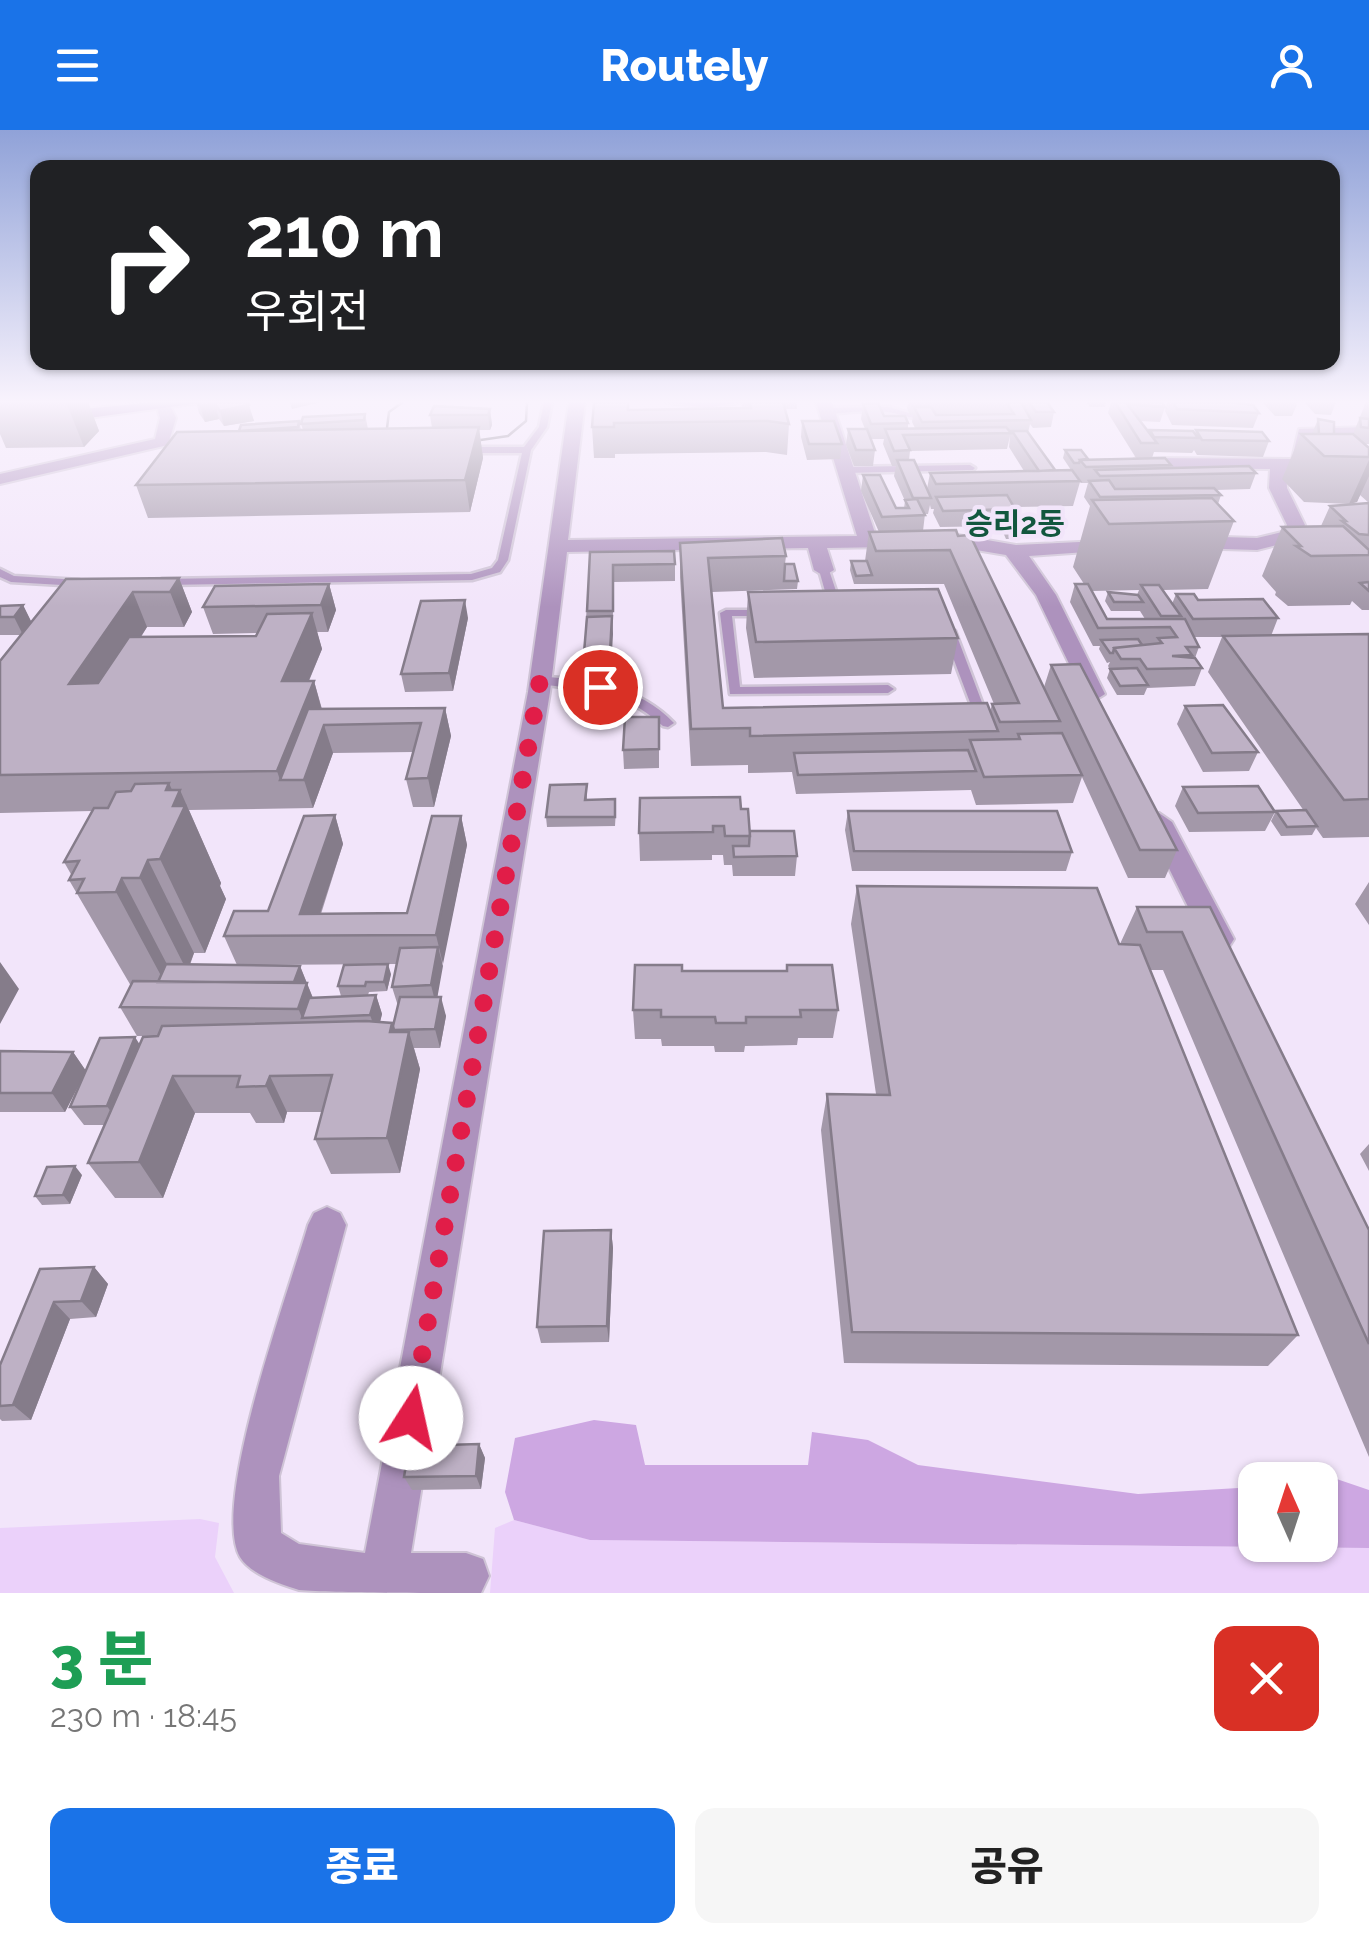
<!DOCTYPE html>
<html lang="ko">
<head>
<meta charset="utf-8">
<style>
  body { margin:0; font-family:Raleway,"Noto Sans KR",sans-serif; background:#f6f6f6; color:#222; height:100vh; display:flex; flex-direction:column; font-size:38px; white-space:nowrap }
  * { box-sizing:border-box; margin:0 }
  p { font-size:32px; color:#767676 }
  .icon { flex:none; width:55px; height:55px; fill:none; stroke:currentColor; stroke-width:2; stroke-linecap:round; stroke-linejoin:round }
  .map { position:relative; height:1463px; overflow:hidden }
  .sheet { display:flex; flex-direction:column; background:#fff; flex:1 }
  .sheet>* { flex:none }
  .banner { position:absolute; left:30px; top:30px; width:1310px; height:210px; border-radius:20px; box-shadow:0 2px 8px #0004; background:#202124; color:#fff; overflow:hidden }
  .needle { width:65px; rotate:357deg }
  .controls { position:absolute; left:1238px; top:1332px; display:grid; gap:20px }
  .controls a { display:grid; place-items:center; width:100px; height:100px; border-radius:20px; background:#fff; box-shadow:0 2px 8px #0004; font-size:50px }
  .pin { position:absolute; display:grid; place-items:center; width:85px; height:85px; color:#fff; margin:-42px; border:5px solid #fff; border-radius:50%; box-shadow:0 2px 10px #0007 }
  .me { position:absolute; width:110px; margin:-55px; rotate:10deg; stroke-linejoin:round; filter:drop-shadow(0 0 8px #0008) }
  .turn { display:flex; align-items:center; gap:35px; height:210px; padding:0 50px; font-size:45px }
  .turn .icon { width:130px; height:130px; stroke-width:2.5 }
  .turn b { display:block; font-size:70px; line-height:85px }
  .round { display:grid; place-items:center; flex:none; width:105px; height:105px; border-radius:20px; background:#f6f6f6 }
  .summary { display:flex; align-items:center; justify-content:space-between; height:170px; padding:0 50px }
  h1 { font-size:60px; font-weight:800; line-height:75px; color:#1e9e55 }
  .cta { display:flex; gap:20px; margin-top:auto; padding:20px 50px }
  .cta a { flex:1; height:115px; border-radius:20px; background:#1a73e8; color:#fff; font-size:40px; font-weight:800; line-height:115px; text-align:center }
  .cta a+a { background:#f6f6f6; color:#222 }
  header { display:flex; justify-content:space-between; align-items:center; height:130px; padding:0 50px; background:#1a73e8; color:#fff; font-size:45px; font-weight:800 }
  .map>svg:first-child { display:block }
  .green { fill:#ebd1fa }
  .forest { fill:#cda7e2 }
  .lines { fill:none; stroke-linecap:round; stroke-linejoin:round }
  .service-casing { stroke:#cfc4d6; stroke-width:5 }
  .minor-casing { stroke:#cfc4d6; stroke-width:4 }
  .secondary-casing { stroke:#cfc4d6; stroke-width:4 }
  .service { fill:#ad92bd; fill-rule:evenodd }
  .minor { fill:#ad92bd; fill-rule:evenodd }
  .secondary { fill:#8f66a5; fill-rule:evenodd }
  .tram { stroke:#67606c; stroke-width:2.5 }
  .wall { fill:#a398a9; fill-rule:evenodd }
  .shaded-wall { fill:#857c8a }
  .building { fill:#beb1c5; stroke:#857c8a; stroke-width:2.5 }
  .route { stroke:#e11d48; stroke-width:18; stroke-dasharray:0 32.4 }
  .labels { text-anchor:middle; stroke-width:9; stroke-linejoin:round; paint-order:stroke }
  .far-quarter-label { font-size:30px; font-weight:bold; fill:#12573e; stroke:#f2e5fa }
</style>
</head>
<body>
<header><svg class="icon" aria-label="menu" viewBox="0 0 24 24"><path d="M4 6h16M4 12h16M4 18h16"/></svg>Routely<svg class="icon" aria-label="person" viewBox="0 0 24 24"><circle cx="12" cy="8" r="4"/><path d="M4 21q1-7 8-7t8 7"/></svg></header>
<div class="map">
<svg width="1369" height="1463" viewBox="0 0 1369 1463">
  <rect width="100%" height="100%" fill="#f2e5fa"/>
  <path class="green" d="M200 1389 219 1393 215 1427 234 1463H0V1398Z
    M514 1390 591 1410 1369 1418V1463H490L495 1398Z"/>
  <path class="forest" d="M594 1290 636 1295 645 1335H808L812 1302 868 1310 918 1335 1138 1364 1255 1357V1415H1320V1350H1286L1319 1343 1369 1360V1418L590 1410 514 1390 505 1362 515 1308Z"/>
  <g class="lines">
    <g class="service-casing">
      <path id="service" d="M544 272H552L547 297 531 320 508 430 500 442 472 450 162 455 157 452 162 449 471 444 492 438 498 430 522 323H465L461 320 465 317H524L539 297Z
        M666 272H742L706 278Z
        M889 277 909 283H932L936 286C916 293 906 284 887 282 868 279 846 283 827 284L823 281 827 278Z
        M970 335 975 338 973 340 845 343 840 340 845 337Z
        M824 437 829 440 842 479 840 481H832L830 479 819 440Z
        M0 439 14 446 79 450 84 453 79 456 11 452 0 447Z
        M726 480H765L771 483 765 486H732L740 557 888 555 894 559 888 563 730 564 720 483Z
        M949 498 955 501 989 591 988 594 983 595 977 591 943 501Z
        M540 546C590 551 638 555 674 593L668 597 663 596C618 556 591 563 536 553V547Z"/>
    </g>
    <g class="minor-casing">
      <path id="minor" d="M569 272H585L568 410 857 406 816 272H832L876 406 952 404 1016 415 1122 410 1124 414 1115 420 1029 426 1056 465 1105 564 1094 571 1086 569 1036 465 1006 425 952 416 827 418 834 440 824 446 814 440 808 418 567 422 550 562 411 1423H466L483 1429 489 1446 481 1463C438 1463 335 1463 299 1460 280 1454 250 1444 240 1427 210 1374 290 1158 308 1095L314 1083 327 1077 340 1083 346 1095 279 1346 281 1403 299 1414 365 1423 528 562Z
        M165 273 170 275 176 288 168 315 0 354V344L155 309 160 288 157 278Z
        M1369 297V307H1313L1312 324 1303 338 1286 339 1287 358 1305 395 1296 410 1257 420 1188 418 1179 412 1188 406 1257 408 1282 402 1287 395 1269 358 1270 339 1136 338 1128 333 1136 328 1292 329 1299 299Z
        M1159 683 1172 692 1234 809 1229 817H1209L1204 809 1146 692Z"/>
    </g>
    <g class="secondary-casing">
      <path id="secondary" d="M155 272H207L74 290 0 286V276L74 280Z"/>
    </g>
    <use href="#service" class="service"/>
    <use href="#minor" class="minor"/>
    <use href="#secondary" class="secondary"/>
    <path class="tram" d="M403 272 389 282 387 298 393 306 409 311
      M453 314 508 306 526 291 527 272"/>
  </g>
  <path class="wall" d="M0 272H88L99 301 84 317 6 318 0 304Z
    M196 272H247L254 291 224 296 219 289 205 292 199 283Z
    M741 272H797V279H785L789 294 787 325 766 322 615 324V328H594L592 297 629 280 742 278Z
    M908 272H1021L1022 274 1023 272H1047L1054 282 1051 297 1033 298 1030 294 1028 303 1055 341 1071 340 1063 328 1065 320 1088 329 1136 328 1108 283 1111 272H1162L1165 277 1160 292 1140 291 1149 303 1150 300 1195 304 1196 300 1269 311 1263 327 1197 325 1194 320 1192 323 1154 322 1152 328 1171 335 1170 338 1256 343 1250 359 1216 360 1221 365 1218 374 1234 391 1208 459 1163 460 1172 474 1176 464 1278 488 1271 506 1369 504V707L1323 708 1316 698 1312 705 1281 706 1271 691 1276 681H1304L1208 542 1222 507H1194L1199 517 1195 528 1202 538 1195 556 1147 558 1144 565H1117L1107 548 1110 539 1108 536 1110 532 1107 533 1099 519 1100 516H1093L1070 472 1075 454H1084L1073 437 1090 376 1084 367 1088 353H1081L1080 352 1073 376 1014 377 1015 379 1012 392 1020 400 1018 409H1006L1002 400 1003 396 940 397 933 383 934 379H931L930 375 928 384H925L923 401 956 400 1044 557 1051 535 1177 720 1165 748H1128L1082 647 1073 673 976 675 971 660 796 664 792 642 748 643V635L691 636 680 447V413L786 426 785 434 798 451 797 459 712 462 723 578 990 582 992 574H994L944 454H854L850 440 851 431H865L869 402H879L861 361 863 345 896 378H904L905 371 894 346 896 336H892L883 314 884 309H871L875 320 873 336H854L846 315 848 299H865L861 289 863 274 884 286 908 293V298H915L912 292 913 285H910L907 278ZM1001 283 1002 284H936ZM1010 306 1009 317 1024 341 930 343 927 359 909 330 910 321 1007 319ZM1139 460 1137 465 1108 462 1105 471 1111 481H1140L1145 489H1107L1092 461Z
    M1086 272H1106L1105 277H1090Z
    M1167 272H1230L1259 283 1253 298 1172 295 1165 281Z
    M1262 272H1298L1292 286H1275Z
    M1304 272H1336L1331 285 1315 284Z
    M1366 272H1369V314H1365L1369 318V373L1360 365 1357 372 1349 374 1304 372 1282 349 1301 304H1312L1318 289 1334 304H1353Z
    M490 279 492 295 490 300H479L483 328 470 382 148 388 136 355 239 301 299 291 301 300H303L301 294 365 284 368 299 432 298 430 285Z
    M802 291 842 314 840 329 807 330 801 307Z
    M1369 373V480H1362L1352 471 1350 475 1288 476 1275 465 1276 462 1262 446 1282 397 1321 396 1330 376Z
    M590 422 675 434V451L614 452 611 541H585L584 523Z
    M179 448 192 482 184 497H147L141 507 256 506 258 503 213 504 203 477 329 454 336 480 328 502H317L322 519 309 551H314L322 579 445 578 451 606 434 677H413L406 649 413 622 333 623 313 678 189 680 221 753 220 756 226 769 205 823H194L190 835 300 836 313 868 341 866 338 856 391 844 387 861 369 862 368 865H376L382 884 380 892 392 893 393 896 398 876 392 857 396 834 237 835 224 806 268 781 335 685 343 714 321 784 407 783 461 686 467 715 442 834 437 867 446 886 440 918H414L420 939 400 1043 331 1044 315 1009 323 982H287L284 993H256L250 983H195L163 1068H115L88 1033 105 995H84L70 977 140 915 158 906H137L120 877 131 856 69 750 72 746 64 732 92 681 0 683V531L21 505H0V476L23 475 31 492Z
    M748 462 958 508 951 544 754 548 746 498Z
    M468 488 453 561 405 562 401 544Z
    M589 564 588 579H572L571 570Z
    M1185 576 1258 622 1249 641 1203 642 1177 594Z
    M659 587V638L624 639 623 620Z
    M587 654V669L616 679 615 696 547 697 546 687Z
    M1183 657 1275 682 1265 701 1189 702 1175 676Z
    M741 679 750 701 797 726 795 746H733L732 735H724L723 725H712V730L640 731 639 703Z
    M848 681 1072 722 1066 741H852L845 700Z
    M1369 752V795L1355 774Z
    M857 756 1119 814H1120L1137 777H1210L1369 1100V1327L1163 840H1150L1298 1205 1268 1236 844 1233 821 1000 827 964H876L851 794Z
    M787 835 838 880 833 908H798L797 915 745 916 744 922H715L714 916H662L661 909H635L633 880 682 841H786Z
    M0 921 73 922 86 941 65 982H0Z
    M1369 1014V1041L1360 1024Z
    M82 1045 70 1074 42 1075 35 1066Z
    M611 1100 613 1118 609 1212 541 1213 537 1197Z
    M94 1137 108 1154 96 1187 70 1189 31 1290 2 1291 0 1289V1235L40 1139Z
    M479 1314 485 1328 481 1359 412 1360 404 1347Z"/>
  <path class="shaded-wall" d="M66 272H88L99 301 84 317Z
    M290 272H321L292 279Z
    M215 274 219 289 205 292 200 276Z
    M249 275 254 291 224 296 220 281Z
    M490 279 492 295 490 300 488 285Z
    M479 297 483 328 470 382 465 350Z
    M1369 330V346L1357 372 1349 374Z
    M179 448 192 482 184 497 170 462Z
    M329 454 336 480 328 502 321 475Z
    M133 462 147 497 87 590 69 554Z
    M465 470 468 488 453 561 449 543Z
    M23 475 32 493 23 505 14 487Z
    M312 483 322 519 293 588 282 551Z
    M612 486 613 504 611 541 610 522Z
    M314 551 324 588 280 650 277 641Z
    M445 578 451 606 434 677 428 648Z
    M324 595 333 623 313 678 304 650Z
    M169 653 176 669 180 660 221 753 220 756 226 769 205 823 160 729 166 660Z
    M335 685 343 714 313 805 300 784Z
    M461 686 467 715 443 834 436 805Z
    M148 730 194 823 187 841 140 748Z
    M122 748 171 842 166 855 116 762Z
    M438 817 443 836 436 875 431 855Z
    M0 832 19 859 0 894Z
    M388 834 391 844 387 861 384 852Z
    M300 836 318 881 302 888 291 860Z
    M376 865 382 884 377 904 370 885Z
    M441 867 446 886 440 918 435 899Z
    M392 893 403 929 409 902 420 939 400 1043 387 1008 390 902Z
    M135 907 147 926 119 994 107 976Z
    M73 922 86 941 65 982 52 963Z
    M173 946 195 983 163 1068 139 1032Z
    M270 946 287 982 284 993 266 956Z
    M75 1036 82 1045 70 1074 63 1065Z
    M611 1100 613 1118 609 1212 607 1196Z
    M94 1137 108 1154 96 1187 81 1171Z
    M54 1172 70 1189 31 1290 13 1275Z
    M479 1314 485 1328 481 1359 476 1346Z"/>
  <path class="building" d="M197 272H247L249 275 220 281 215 274 200 276Z
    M594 272H628V280L751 278 749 272H783L789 294 768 291 614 293V297H592Z
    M1006 272H1021L1031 290 922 292 914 277H931L936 285 1014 284Z
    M1029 272H1047L1054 282H1036Z
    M1115 272H1162L1165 277 1127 274 1157 313H1141Z
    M1173 272H1230L1253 275 1259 283 1177 279Z
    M878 273 884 286H905L908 293 871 294 863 274Z
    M434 276 490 279 488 285H430Z
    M365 284 364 290 301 294 303 287Z
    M1360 288 1369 289V298L1361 297Z
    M1318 289 1334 292V304H1319Z
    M299 291 298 297 239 301 241 295Z
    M802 291H834L842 314H809Z
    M479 297 465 350 136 355 177 302Z
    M1006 297 1011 303 903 305 910 320 894 321 885 299Z
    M848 299H867L875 320H856Z
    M1150 300 1193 301 1198 308 1154 307Z
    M1196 300 1262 302 1269 311 1202 310Z
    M1012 301H1027L1055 340 1039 341Z
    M1301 304H1353L1369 318V327L1324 326Z
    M1065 320H1081L1088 329 1080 330 1079 333H1074Z
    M1165 328 1171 335 1086 337 1080 330Z
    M897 330H914L931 368H913Z
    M1249 336 1256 343 1100 346 1095 340Z
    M1072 340 1080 351 936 354 930 343Z
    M863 345H880L896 378H909L905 370 917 369 925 385 882 387Z
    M1109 350 1115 359 1214 358 1221 365 1100 367 1089 351Z
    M1007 365 1015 379 943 381 936 367Z
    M1212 368 1234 391 1109 394 1092 370Z
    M1369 373V405L1359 404 1342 391H1346L1330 376Z
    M1004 392H1015L1020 400H1008Z
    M1343 396 1369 420V425L1311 426 1296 416H1301L1282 397Z
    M956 400 958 406 970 405 1060 591 1000 592 992 574 1019 573 950 420 876 421 869 402Z
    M782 408 786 426 708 428 723 578 987 573 998 601 750 606V598L691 599 680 413Z
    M674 421 675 434 613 435V481H587L590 422Z
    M851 431H867L872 445 856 446Z
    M785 434H794L798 451H784Z
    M179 448 170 462H133L69 554 98 553 129 507 256 506 267 484 312 483 282 551H314L277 641 0 645V531L66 449Z
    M1369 452V461L1360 453Z
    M329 454 321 475 203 477 215 456Z
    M1075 454H1088L1107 489H1185L1199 517H1186L1192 525 1172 526 1195 528 1202 538 1147 539 1140 529H1121L1114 518 1162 513 1158 508 1177 507 1170 497 1098 498Z
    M1141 455H1159L1181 486H1161Z
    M938 459 958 508 756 512 748 462Z
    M1108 462 1138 465 1143 472H1114Z
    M1176 464H1194L1198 470 1263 469 1278 488 1193 489Z
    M465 470 449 543 401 544 421 471Z
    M23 475 14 487H0V476Z
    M612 486 610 522 584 523 587 487Z
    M1369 504V669L1344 670 1223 506Z
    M1138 509 1142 515 1114 518 1113 523H1110L1101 510Z
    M1080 534 1177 720H1140L1051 535Z
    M1137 538 1148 555 1120 556 1110 539Z
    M572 555H588V569L571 570Z
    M1223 575 1258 622 1212 623 1185 576Z
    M445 578 428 648 406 649 421 593 324 595 304 650H280L308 579Z
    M625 587H659V619L623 620Z
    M1062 603 1082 645 984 647 970 610 1020 609 1018 604Z
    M968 620 976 641 798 645 794 623Z
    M169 653 166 660H180L173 676H185L160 729 148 730 140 748H122L116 762 77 763 84 749 69 750 79 731 64 732 94 678H108L116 662 131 661 135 654Z
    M587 654 585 670 615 669V687H546L550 655Z
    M1258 656 1275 682 1198 683 1183 657Z
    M740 667 741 679H748L750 706H725L724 696H713V702L639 703 640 668Z
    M1306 680 1317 696 1287 697 1276 681Z
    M848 681H1057L1072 722 854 721Z
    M335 685 300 784 407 783 432 686H461L436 805 224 806 234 781H268L304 686Z
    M750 701H794L797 726 734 727 733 716H749Z
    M857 756 1097 758 1119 814 1140 815 1298 1205 852 1202 827 964 890 965Z
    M1137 777H1210L1369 1100V1214L1182 802H1147Z
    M438 817 431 855 392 857 400 818Z
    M166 834 300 836 294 852H158Z
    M388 834 384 852H366L365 856H338L344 835Z
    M635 835H682V841H787V835H832L838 880H800L801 887H746V893H716L715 887H661V880H633Z
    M133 851 307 853 298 879 120 877Z
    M376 865 370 885 302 888 309 868Z
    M400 867H441L435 899 394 900 393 896Z
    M366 891 392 893 390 902H409L387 1008 315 1009 332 945 270 946 266 956 237 957 240 946H173L139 1032 88 1033 143 907 158 906 162 896Z
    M135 907 107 976 70 977 100 908Z
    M0 921 73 922 52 963H0Z
    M75 1036 63 1065 35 1066 47 1037Z
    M611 1100 607 1196 537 1197 544 1101Z
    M94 1137 81 1171 54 1172 13 1275 0 1276V1235L40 1139Z
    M479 1314 476 1346 404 1347 409 1316Z"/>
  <linearGradient id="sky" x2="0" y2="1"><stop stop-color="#90a2d8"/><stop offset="0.57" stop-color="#f9f3fd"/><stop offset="1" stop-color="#f9f3fd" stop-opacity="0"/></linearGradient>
  <rect width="1369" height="477" fill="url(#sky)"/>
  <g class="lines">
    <path class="route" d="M411 1288 540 550 600 557"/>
  </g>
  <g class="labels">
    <g class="far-quarter-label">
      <text x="1015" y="404">승리2동</text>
    </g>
  </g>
</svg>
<div class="controls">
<a><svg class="needle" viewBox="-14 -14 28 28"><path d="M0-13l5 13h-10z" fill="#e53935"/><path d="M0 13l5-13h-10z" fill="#767676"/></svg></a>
</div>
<div class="pin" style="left:600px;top:557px;background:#d93025"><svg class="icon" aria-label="arrive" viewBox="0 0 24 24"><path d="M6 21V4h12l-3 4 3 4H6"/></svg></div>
<svg class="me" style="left:411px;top:1288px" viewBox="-20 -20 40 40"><circle r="19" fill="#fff"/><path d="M0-13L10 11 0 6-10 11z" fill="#e11d48"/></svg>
<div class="banner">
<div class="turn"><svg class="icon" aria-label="right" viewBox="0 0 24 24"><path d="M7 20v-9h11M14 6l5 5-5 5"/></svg><div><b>210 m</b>우회전</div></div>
</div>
</div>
<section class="sheet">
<div class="summary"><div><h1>3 분</h1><p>230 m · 18:45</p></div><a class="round" style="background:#d93025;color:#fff"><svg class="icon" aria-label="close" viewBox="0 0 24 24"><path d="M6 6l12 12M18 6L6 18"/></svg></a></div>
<div class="cta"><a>종료</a><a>공유</a></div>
</section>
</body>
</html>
